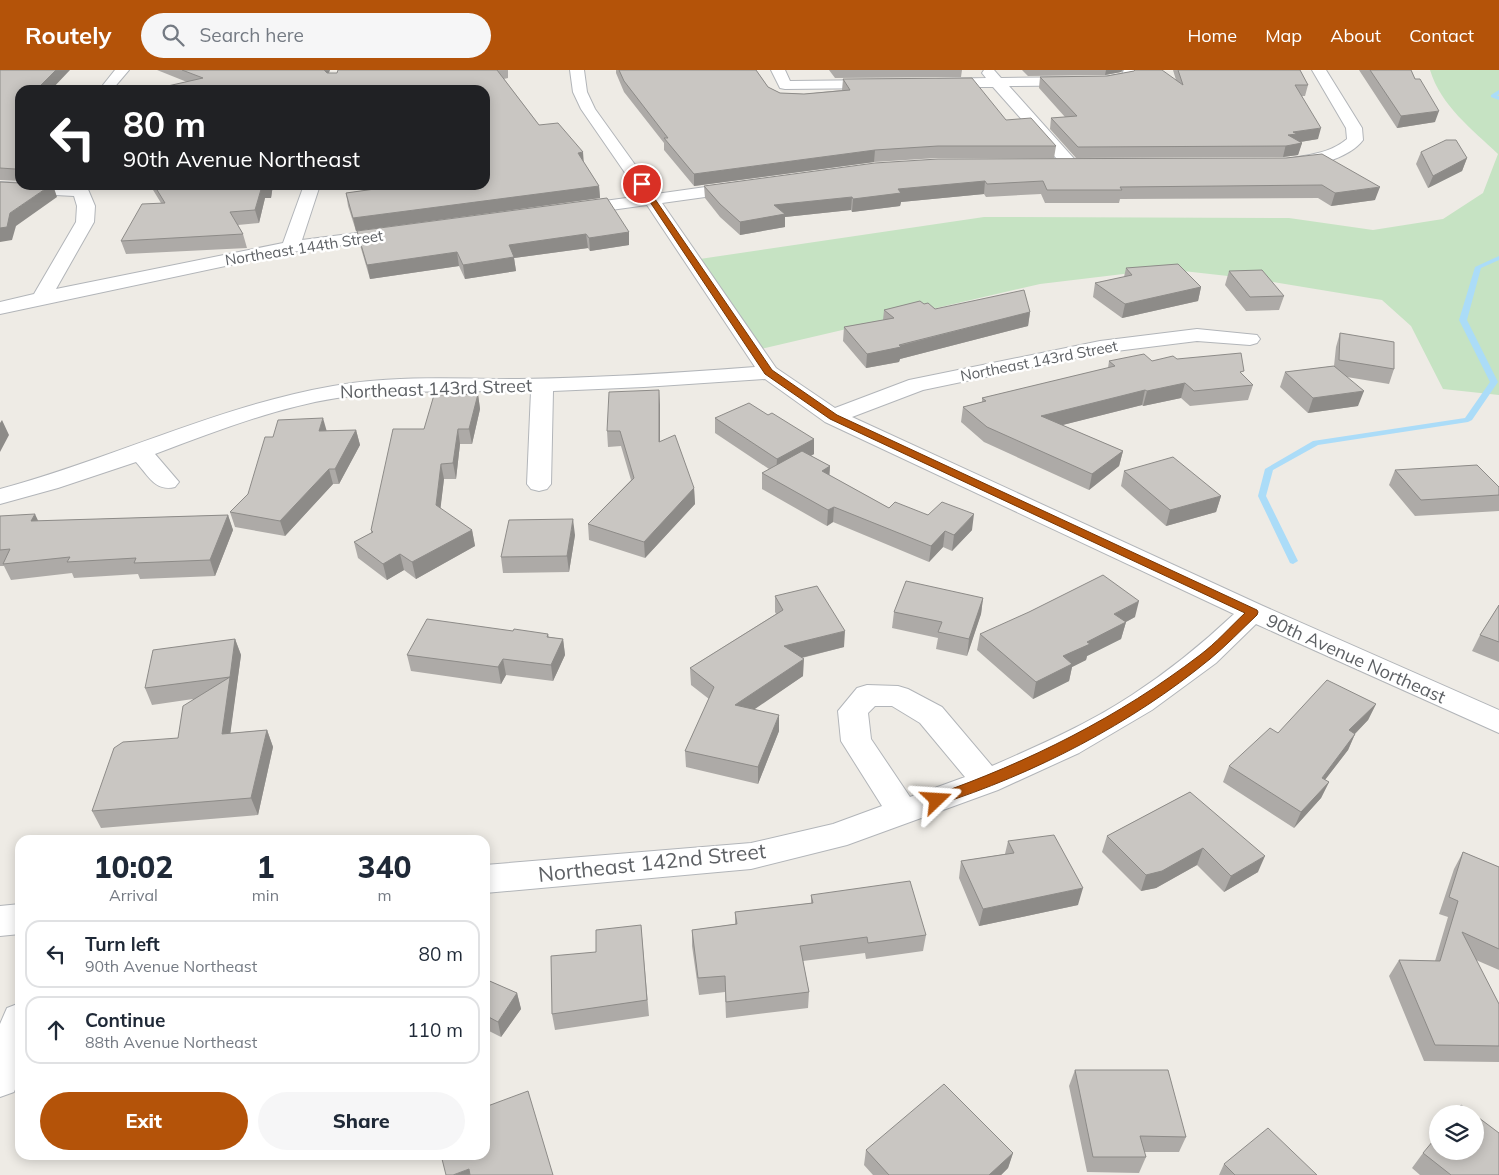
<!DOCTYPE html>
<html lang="en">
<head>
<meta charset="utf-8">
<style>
  body { margin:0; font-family:Mulish,sans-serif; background:#f6f6f7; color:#1f2937; height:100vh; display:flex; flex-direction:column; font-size:19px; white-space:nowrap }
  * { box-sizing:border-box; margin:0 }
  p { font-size:16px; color:#747a83 }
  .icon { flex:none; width:28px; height:28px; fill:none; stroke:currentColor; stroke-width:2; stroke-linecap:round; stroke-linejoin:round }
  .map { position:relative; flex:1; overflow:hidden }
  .side { position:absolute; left:15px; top:765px; width:475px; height:325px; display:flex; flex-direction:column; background:#fff; border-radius:15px; box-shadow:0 2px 12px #0003 }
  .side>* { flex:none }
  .hud { position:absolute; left:15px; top:15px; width:475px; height:105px; border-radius:15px; box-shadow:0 2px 12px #0003; background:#202124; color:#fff; overflow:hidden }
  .fabs { position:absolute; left:1429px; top:1035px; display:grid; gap:10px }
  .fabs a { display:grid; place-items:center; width:55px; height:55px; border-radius:50%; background:#fff; box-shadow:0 2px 12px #0003; font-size:25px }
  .pin { position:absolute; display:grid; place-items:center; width:42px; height:42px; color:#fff; margin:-21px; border:2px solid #fff; border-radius:50%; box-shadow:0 1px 5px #0007 }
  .me { position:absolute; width:55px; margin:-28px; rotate:70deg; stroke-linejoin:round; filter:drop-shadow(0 0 4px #0008) }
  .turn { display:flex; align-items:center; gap:18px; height:105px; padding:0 25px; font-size:22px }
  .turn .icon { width:65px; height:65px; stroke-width:2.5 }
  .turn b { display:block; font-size:35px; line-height:42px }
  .eta { display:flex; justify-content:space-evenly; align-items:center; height:85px; text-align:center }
  .eta b { font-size:30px; font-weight:800; line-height:35px }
  .button { display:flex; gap:10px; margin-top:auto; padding:10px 25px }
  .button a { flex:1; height:58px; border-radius:30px; background:#b45309; color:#fff; font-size:20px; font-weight:800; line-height:58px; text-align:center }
  .button a+a { background:#f6f6f7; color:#1f2937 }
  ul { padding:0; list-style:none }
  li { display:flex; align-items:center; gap:15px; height:68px; margin:0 10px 8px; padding:0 15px; border:2px solid #e0e1e3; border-radius:15px }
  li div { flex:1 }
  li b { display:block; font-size:19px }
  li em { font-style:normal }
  header { display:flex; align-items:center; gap:30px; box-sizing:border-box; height:70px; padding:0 25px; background:#b45309; color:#fff }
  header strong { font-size:24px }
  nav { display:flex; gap:28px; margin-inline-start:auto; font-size:18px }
  .search { width:350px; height:45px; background:#f6f6f7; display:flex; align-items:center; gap:12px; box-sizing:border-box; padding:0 18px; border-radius:28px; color:#747a83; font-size:19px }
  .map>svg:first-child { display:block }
  .green { fill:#c6e3c3 }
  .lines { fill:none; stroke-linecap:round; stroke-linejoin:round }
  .stream { fill:#abdcf8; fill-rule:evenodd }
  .minor-casing { stroke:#b2b5b9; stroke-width:2 }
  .minor { fill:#fff; fill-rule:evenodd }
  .wall { fill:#adaaa7 }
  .shaded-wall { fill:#8d8b88 }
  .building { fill:#c9c6c2; stroke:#8d8b88 }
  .route { fill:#b45309; stroke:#753606 }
  .labels { text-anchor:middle; stroke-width:5; stroke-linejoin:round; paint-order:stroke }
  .far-street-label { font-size:15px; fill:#5d6064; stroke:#fff }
  .street-label { font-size:18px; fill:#5d6064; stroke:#fff }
  .near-street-label { font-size:21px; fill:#5d6064; stroke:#fff }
</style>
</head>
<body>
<header>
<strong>Routely</strong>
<div class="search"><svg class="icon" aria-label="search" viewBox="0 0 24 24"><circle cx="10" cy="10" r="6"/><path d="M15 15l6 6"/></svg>Search here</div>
<nav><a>Home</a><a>Map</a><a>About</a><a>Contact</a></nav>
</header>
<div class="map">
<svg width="1499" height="1105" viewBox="0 0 1499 1105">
  <rect width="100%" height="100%" fill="#eeebe5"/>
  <path class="green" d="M1430 0H1499V325L1443 319 1411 256 1382 230 1255 209 1165 199 1040 214 752 281 693 190 984 147 1289 148 1373 160 1443 149 1483 123 1498 84C1472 59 1441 36 1430 0Z"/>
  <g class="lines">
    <path class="stream" d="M1499 20V24L1497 26H1499V30L1491 27V25Z
      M1499 186V190L1481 198 1467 250 1498 312 1472 350 1468 352 1318 375 1273 400 1266 426 1298 491 1293 494 1290 493 1258 426 1265 399 1313 371 1465 348 1490 312 1459 250 1475 197Z"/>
    <g class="minor-casing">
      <path id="minor" d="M115 0H129L112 20H99Z
        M570 0H584L587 22 595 39 656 124 741 112 747 113 749 117 747 121 741 122 662 133 776 298 835 338 909 310 1100 271 1197 259 1257 265 1260 269 1257 273 1250 275 1197 271 1100 283 923 320 852 347 1263 536 1499 640V663L1256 554 1216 593 1152 640 1079 683 998 720 847 775 751 799 485 823V795L751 773 833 754 882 736 841 671 838 641 857 618 867 615 898 616 908 619 942 637 992 696C1040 675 1088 654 1132 625 1169 601 1202 574 1234 544L825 352 765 309 644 317 553 321 551 414 547 419 539 421 531 419 527 414 531 321C466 322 401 319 337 328 274 338 214 362 155 384L179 412 175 417C155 422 148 405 136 392L58 418 0 434V419C112 389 218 336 333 316 394 305 457 309 519 309 598 308 676 303 755 297L647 135 575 145 569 144 566 140 569 136 575 135 641 126 581 39 573 22ZM875 636H892L920 653 965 707 910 727 871 669 868 643Z
        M771 0H785L790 11 880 10 887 14 880 18 785 19 780 18Z
        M984 0H994L1001 8 1105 7 1122 4 1124 0H1138L1132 10 1105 15 1009 16 1077 92 1079 95 1077 98H1065L993 17H938L931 13 938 9 986 8 982 3Z
        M1312 0H1326L1362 58 1363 70C1350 88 1305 102 1284 96L1282 93 1284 90C1307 84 1328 85 1347 69L1346 58Z
        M0 112 20 113V115L81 116 87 117 95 136 94 152 56 219 283 173 304 115H320L302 170 396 158 402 159 405 163 402 167 396 168 291 182 0 244V232L34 224 76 152 77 136 74 126 0 122Z
        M20 834V864L0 866V836Z
        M20 933V1007L14 1022 0 1027V954L7 938Z"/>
    </g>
    <use href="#minor" class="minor"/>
  </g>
  <path class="wall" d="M0 0 20 20V111L0 110Z
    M157 0H330L329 3H337L338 0H508V8L504 9 539 55 583 91 599 116 600 128 356 161 348 136 346 123 382 118 485 20 187 12Z
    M616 0H756L768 17 780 23 804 24 842 20 843 9 1006 50 1056 76 1054 88H937L874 92 694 116 664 80V73L624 22 616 3Z
    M829 0H962L961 7 835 8Z
    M1022 0H1123L1121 2 1105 5 1028 6Z
    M1173 0H1300L1308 15 1305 26H1302L1318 69 1300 72 1302 73 1298 85 1283 87 1076 88 1050 59 1051 48 1065 47 1039 18 1040 7 1107 6 1134 1 1176 10Z
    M1359 0H1411L1435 52 1397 58Z
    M1421 82 1467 88 1462 101 1428 118 1416 94Z
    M1286 88 1375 130 1331 136 1318 128 1120 129 1119 133H1045L1041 124 986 127 984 124 901 132 900 136 852 142 851 140 785 147V157L740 165 720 147 705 128 704 116Z
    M150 115H273L271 128H265L259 153 238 155 243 164 247 178 126 184 121 171 161 133Z
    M357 161 629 162V175L590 181 588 178 514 188 516 201 465 209 459 196 370 209 360 175Z
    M1126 198 1201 217 1198 231 1122 248 1093 227 1095 213 1124 207Z
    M1229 201 1284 226 1279 240 1246 241 1225 215Z
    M924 234 935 239 1030 242 1028 256 900 289 899 292 866 298 843 271 844 257 883 250 884 240Z
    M1340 263 1394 299 1389 314 1347 307 1358 336 1308 343 1280 317 1285 302 1334 296 1336 277Z
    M1177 289 1243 305 1253 315 1248 330 1190 336 1181 328 1143 336 1142 335 1062 355 1123 381 1119 396 1089 420 984 372 961 352 963 337 982 332V328L1108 298 1109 291H1152Z
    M659 320 660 372 694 418 695 434 645 488 589 470 588 454 631 410 621 376 608 377 607 361Z
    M478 324 480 339 472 374H460L456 409H444L440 439 472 460 475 476 416 509 404 500 387 510 358 488 354 472 371 463V460L424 359Z
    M768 345 814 369V384L811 386 830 396 829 405 889 438 928 445 972 460 952 481 943 477 929 492 833 452 827 456 762 419V403L769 399 715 363V348Z
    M356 360 360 375 339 414H333L285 466 235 457 230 442 248 424 273 367 326 361Z
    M1395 400 1499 417V441L1415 446 1389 415Z
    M1124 401 1221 426 1216 442 1166 456 1121 416Z
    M228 445 233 460 215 506 140 509 138 504 74 508 72 503 11 510 4 496H0V446L38 451Z
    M575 465 569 502 503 503 501 487Z
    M775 526 844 577 802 588 803 606 754 639 779 661 758 714 686 697 685 681 709 629 691 615 690 598 776 544 775 542Z
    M983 528 981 544 967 586 936 579 938 568 892 558 894 542Z
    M1499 535V592L1472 581 1480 565Z
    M1135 547 1126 552 1121 569 1087 586 1086 590 1072 597 1069 611 1033 629 977 580 980 564Z
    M513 561 548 564 549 567 563 569 565 585 553 611 506 605 501 614 411 601 407 585Z
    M235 569 241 585 230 663 267 660 273 677 258 745 101 758 92 741 178 668 193 629 152 635 145 618Z
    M1376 634 1368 650 1355 664 1348 680 1325 710 1329 712 1321 728 1294 758 1223 712 1229 696 1278 663Z
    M1190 722 1258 802 1224 822 1197 795 1156 818 1141 821 1102 782 1107 766Z
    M1008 771 1078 835 979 856 959 808 961 791 1005 784Z
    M1463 782 1499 797V900L1476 890 1499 934V992L1424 991 1389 906 1399 890 1435 891 1448 847 1439 844 1454 799Z
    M811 825 926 865 923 881 866 889 865 883 803 891 809 922 808 938 726 948 725 922 699 925 692 876V860L735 854V842L811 833Z
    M641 855 649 946 555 960 552 944 596 882Z
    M485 909 517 923 521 939 501 967 485 959Z
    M1075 1000 1186 1067 1179 1082H1144L1146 1087 1139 1103 1087 1102 1069 1016Z
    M866 1080 1013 1083 1008 1098 1001 1105H873L864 1095Z
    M1423 1083 1499 1105H1420L1412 1098Z
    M1224 1094 1317 1105H1219Z"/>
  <path class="shaded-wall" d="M56 0H70L51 20H36Z
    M323 0H330L325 10Z
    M1106 0H1123L1121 2 1105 5Z
    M1439 41 1435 52 1397 58 1401 46Z
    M1321 58 1318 69 1294 73H1302L1298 85 1283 87 1288 65 1293 62Z
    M875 80 874 92 694 116V104Z
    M583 82 584 95 578 83Z
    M1467 88 1462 101 1428 118 1433 106Z
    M985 111 984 124 901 132 900 136 852 142 853 129 898 119Z
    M51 115H53L57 127 16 156 12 170 0 172V158L10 143Z
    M273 115 271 128H265L259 153 255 140 262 116Z
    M599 116 600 128 356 161 353 148Z
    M1380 117 1375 130 1331 136 1335 123Z
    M852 127 851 140 785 147V157L740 165V152L774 135Z
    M629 162V175L590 181 589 168Z
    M586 164 588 178 514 188 516 201 465 209 463 195 509 175Z
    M457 182 459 196 370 209 367 195Z
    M1201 217 1198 231 1122 248 1125 234Z
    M1030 242 1028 256 900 289 899 292 866 298 867 284Z
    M1185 313 1181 328 1143 336 1147 321Z
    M659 320 660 335V387L659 372Z
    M1145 320 1142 335 1039 361 1041 346Z
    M1364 321 1358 336 1308 343 1313 328Z
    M478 324 480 339 472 374 469 359Z
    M323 348 327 362 319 361Z
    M2 350 9 365 0 382V353Z
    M458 359 460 374 456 409 453 393Z
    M356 360 360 375 339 414 335 399Z
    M814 369V384L776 403 777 389Z
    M1123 381 1119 396 1089 420 1092 404Z
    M441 394 444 409 439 451 436 435Z
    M830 396 829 412 822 401Z
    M329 399 333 414 285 466 280 451Z
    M694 418 695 434 645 488 644 472Z
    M1221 426 1216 442 1166 456 1170 440Z
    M834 437 833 452 827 456 828 440Z
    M35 444 42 459 31 451Z
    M974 444 972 460 952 481 954 465Z
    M228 445 233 460 215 506 210 490Z
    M573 449 575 465 569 502 567 486Z
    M472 460 475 476 416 509 412 492Z
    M945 461 943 477 929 492 931 476Z
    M400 484 404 500 387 510 383 494Z
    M983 528 981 544 967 586 969 569Z
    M1139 531 1135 547 1120 555 1126 552 1121 569 1087 586 1086 590 1072 597 1069 611 1033 629 1036 612 1063 586 1087 572 1114 544Z
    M845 561 844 577 784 592V576Z
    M235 569 241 585 228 681 222 664Z
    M563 569 565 585 553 611 551 595Z
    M503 589 506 605 501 614 498 597Z
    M804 589 803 606 736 652 735 635Z
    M1376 634 1368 650 1342 677 1349 660Z
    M779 645V661L758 714V697Z
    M267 660 273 677 258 745 251 728Z
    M1355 664 1348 680 1314 724 1322 708Z
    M1329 712 1321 728 1294 758 1301 742Z
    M1203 778 1197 795 1156 818 1141 821 1146 805Z
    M1265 786 1258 802 1224 822 1231 806Z
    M1083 818 1078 835 979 856 983 839Z
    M517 923 521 939 501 967 498 952Z
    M1013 1083 1008 1098 1001 1105H989Z
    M469 1099 471 1105H453Z"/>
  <path class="building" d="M0 0H56L36 20H20V101H17L15 99 0 98Z
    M182 0H324L327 3H337L338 0H497L539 55 558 53 583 82 578 83 599 116 353 148 346 123 382 118 383 115H485V20H150L203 8Z
    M619 0H756L768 17 780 23 804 24 850 20 843 9 972 8 1006 50 1031 48 1056 76H938L875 80 694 104 664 68H668L624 11Z
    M1135 0H1162L1183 15 1178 0H1300L1308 15H1295L1321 58 1293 62 1297 64 1288 65 1302 73 1286 76 1078 77 1051 48 1077 46 1040 7 1107 6 1134 1Z
    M1370 0H1411L1415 9H1420L1439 41 1401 46Z
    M1446 70H1456L1467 88 1433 106 1421 82Z
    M1322 84 1380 117 1335 123 1322 115 1120 117 1122 120H1047L1043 111 987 114 985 111 898 119 901 123 853 129 852 127 774 135 785 144 740 152 720 134 704 116 875 93 938 89 1286 88Z
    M0 112 20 113V115H51L10 143 7 157 0 158Z
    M154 115H268L262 116 255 140 230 142 243 164 121 171 142 134 165 133Z
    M607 128 629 162 589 168 586 164 509 175 514 187 463 195 457 182 367 195 357 161Z
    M1178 194 1201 217 1125 234 1095 213 1132 205 1126 198Z
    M1262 200 1284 226 1250 227 1229 201Z
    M1024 220 1030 242 899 275 901 277 867 284 844 257 894 248 884 240 920 231 924 234 928 233 935 239Z
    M1340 263 1394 272V299L1339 290Z
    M1241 283 1244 301 1240 302 1253 315 1194 321 1185 313 1147 321 1145 320 1041 346 1123 381 1092 404 987 357 963 337 986 331 982 328 1115 296 1109 291 1144 284 1152 291 1173 286 1177 289Z
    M1334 296 1364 321 1313 328 1285 302Z
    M659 320V372L675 365 694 418 644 472 588 454 634 408 620 361H607L609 322Z
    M478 324 469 359H458L453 393 441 394 436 435 472 460 412 492 400 484 383 494 354 472 373 462 371 460 393 359H424L434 325Z
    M749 333 768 345 772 343 814 369 777 389 715 348Z
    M323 348 319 361 356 360 335 399H329L280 451 230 442 248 424 265 367H273L278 350Z
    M802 381 830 396 822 401 889 438 895 432 928 445 942 432 974 444 954 465 945 461 931 476 834 437 828 440 762 403Z
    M1173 387 1221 426 1170 440 1124 401Z
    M1477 395 1499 417V425L1421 430 1395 400Z
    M35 444 31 451 228 445 210 490 134 493 136 488 67 492 70 487 3 494 10 479 0 480V446Z
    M573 449 567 486 501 487 509 450Z
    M1103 505 1139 531 1114 544 1126 552 1087 572 1090 574 1063 586 1072 594 1036 612 980 564 1029 542Z
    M906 511 983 528 969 569 938 562 942 552 894 542Z
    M817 516 845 561 784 576 804 589 735 635 779 645 758 697 685 681 714 617 690 598 783 540 775 526Z
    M1499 535V572L1480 565Z
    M427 549 513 561 514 559 548 564 547 567 563 569 551 595 503 589 498 597 407 585Z
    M235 569 230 607 145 618 153 580Z
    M230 607 222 664 267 660 251 728 92 741 114 678 123 672 178 668 183 636Z
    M1327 610 1376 634 1349 660 1355 664 1322 708 1329 712 1301 742 1229 696 1270 658 1278 663Z
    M1190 722 1265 786 1231 806 1203 778 1162 801 1146 805 1107 766Z
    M1054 765 1083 818 983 839 961 791 1014 783 1008 771Z
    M1463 782 1499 797V879L1462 862 1499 934V976L1435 975 1399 890 1440 891 1458 831 1449 827Z
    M910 811 926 865 868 873 867 867 800 876 809 922 726 932 725 906 698 908 692 860 737 854 735 842 813 833 811 825Z
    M641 855 647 930 552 944 551 886 596 882V860Z
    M485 909 517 923 498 952 485 945Z
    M1075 1000H1168L1186 1067 1140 1066 1146 1087H1093Z
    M944 1014 1013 1083 989 1105H889L866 1080Z
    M528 1021 553 1105H470L469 1099 453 1105H446L441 1085H485V1037Z
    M1461 1035 1473 1044H1454Z
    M1475 1045 1499 1063V1105H1451L1423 1083 1438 1065V1081H1475Z
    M1268 1058 1317 1105H1235L1224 1094Z"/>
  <path class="route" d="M639 113H644L772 300 837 345 1257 540 1258 542 1257 545C1241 560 1226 576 1210 589 1131 654 1034 704 937 735L932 733 930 730 932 726C1029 692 1119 647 1200 585 1216 573 1230 557 1245 543L830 349 765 304 638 114Z"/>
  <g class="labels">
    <g class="far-street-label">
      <text transform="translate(304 178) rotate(-9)" y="5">Northeast 144th Street</text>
      <text transform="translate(1039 291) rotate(-11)" y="5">Northeast 143rd Street</text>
    </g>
    <g class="street-label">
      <text transform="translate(436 319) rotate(-2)" y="6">Northeast 143rd Street</text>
      <text transform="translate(1356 589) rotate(24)" y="6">90th Avenue Northeast</text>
    </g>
    <g class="near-street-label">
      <text transform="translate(652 793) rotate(-6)" y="7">Northeast 142nd Street</text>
    </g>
  </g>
</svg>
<div class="fabs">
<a><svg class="icon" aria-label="layers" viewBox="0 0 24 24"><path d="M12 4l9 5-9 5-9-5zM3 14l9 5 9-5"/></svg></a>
</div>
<div class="pin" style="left:642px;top:114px;background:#d93025"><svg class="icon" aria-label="arrive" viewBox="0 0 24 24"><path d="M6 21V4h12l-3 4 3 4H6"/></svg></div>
<svg class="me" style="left:937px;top:730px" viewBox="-20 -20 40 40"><path d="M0-17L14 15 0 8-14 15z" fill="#b45309" stroke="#fff" stroke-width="4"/></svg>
<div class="hud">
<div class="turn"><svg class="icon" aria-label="left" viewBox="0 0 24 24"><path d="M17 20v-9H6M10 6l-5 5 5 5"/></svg><div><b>80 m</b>90th Avenue Northeast</div></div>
</div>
<section class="side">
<div class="eta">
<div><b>10:02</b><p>Arrival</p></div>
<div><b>1</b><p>min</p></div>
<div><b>340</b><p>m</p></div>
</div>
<ul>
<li><svg class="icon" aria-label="left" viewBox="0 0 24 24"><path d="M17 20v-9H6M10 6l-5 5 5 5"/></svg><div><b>Turn left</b><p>90th Avenue Northeast</p></div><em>80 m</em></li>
<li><svg class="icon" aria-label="ahead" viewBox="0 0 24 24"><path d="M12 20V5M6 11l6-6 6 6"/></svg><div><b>Continue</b><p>88th Avenue Northeast</p></div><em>110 m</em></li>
</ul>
<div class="button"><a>Exit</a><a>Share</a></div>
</section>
</div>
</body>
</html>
